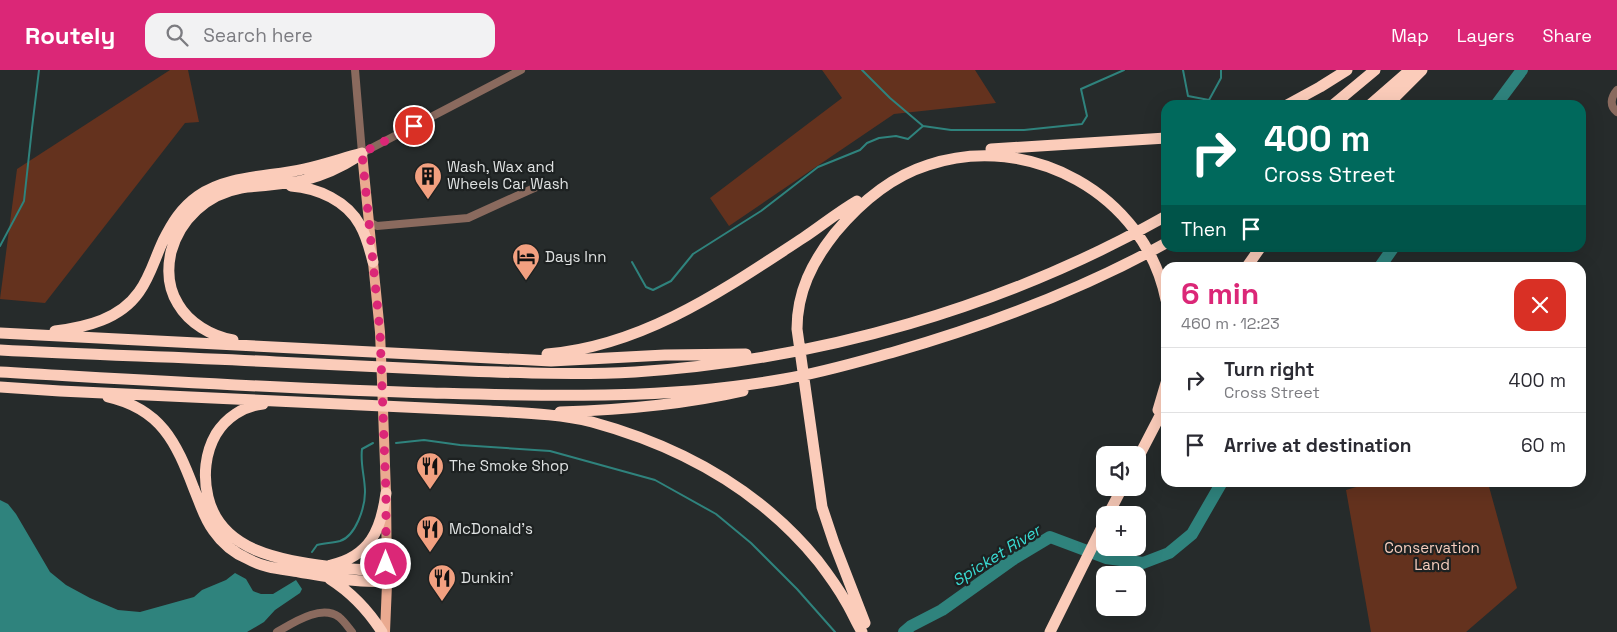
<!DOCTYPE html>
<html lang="en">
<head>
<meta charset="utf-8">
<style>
  body { margin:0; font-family:"Space Grotesk",sans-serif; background:#f2f2f3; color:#2b2b33; height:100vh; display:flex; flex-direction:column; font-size:19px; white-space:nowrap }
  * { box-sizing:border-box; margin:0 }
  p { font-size:16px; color:#7c7c81 }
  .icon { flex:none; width:28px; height:28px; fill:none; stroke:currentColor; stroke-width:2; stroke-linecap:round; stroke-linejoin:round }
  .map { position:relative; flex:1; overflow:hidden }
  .sheet { position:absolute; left:1161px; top:192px; width:425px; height:225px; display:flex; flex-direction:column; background:#fff; border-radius:15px; box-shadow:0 5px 20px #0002 }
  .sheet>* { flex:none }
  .guide { position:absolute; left:1161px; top:30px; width:425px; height:152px; border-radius:15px; box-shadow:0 5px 20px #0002; background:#00695c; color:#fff; overflow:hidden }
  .fabs { position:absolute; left:1096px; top:376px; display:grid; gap:10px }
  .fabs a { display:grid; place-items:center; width:50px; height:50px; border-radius:10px; background:#fff; box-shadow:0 5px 20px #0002; font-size:25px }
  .pin { position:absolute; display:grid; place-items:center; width:42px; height:42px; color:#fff; margin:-21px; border:2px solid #fff; border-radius:50%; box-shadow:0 1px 5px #0007 }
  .me { position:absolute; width:55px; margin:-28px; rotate:0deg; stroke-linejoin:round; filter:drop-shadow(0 0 4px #0008) }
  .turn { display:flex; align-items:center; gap:18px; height:105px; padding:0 20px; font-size:22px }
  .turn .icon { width:65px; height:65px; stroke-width:2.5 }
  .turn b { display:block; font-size:35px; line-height:42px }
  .then { display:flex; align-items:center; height:48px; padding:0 20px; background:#0003; gap:10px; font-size:19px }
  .round { display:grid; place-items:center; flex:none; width:52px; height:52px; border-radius:15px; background:#f2f2f3 }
  .summary { display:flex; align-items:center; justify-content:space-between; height:85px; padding:0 20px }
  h1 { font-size:30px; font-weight:800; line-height:38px; color:#db2777 }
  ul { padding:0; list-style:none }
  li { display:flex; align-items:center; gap:15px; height:65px; padding:0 20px; border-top:1px solid #e1e1e2 }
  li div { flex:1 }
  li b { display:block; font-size:19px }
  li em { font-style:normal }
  header { display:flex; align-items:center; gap:30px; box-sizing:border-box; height:70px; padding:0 25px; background:#db2777; color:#fff }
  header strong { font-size:24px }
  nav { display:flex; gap:28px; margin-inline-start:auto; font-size:18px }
  .search { width:350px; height:45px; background:#f2f2f3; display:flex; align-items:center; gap:12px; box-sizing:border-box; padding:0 18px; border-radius:15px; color:#7c7c81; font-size:19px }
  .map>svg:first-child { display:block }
  .green { fill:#64321e }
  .water { fill:#2f837d }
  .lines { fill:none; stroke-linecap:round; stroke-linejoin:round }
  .stream { stroke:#2f837d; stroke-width:2 }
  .river { stroke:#2f837d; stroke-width:12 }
  .minor { stroke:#8a6a5e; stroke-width:8 }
  .major { stroke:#eaaa90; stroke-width:10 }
  .highway { stroke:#fbccba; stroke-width:11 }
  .route { stroke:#db2777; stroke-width:9; stroke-dasharray:0 16.2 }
  .labels { text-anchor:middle; stroke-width:4.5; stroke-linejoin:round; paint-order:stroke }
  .poi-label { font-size:15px; fill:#dfe2e2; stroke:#1d2121; text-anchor:start }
  .park-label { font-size:15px; fill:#f6cdbd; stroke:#1d2121 }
  .water-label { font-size:16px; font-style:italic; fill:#39dcd4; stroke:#1d2121 }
</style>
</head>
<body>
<header>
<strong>Routely</strong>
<div class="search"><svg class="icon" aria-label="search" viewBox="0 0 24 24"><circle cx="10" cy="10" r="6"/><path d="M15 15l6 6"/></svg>Search here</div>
<nav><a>Map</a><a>Layers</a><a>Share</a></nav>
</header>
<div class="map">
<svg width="1617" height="562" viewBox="0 0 1617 562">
  <rect width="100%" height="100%" fill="#262b2b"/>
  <path class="green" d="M170 0H188L199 52 185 53 45 233 0 229 17 99Z
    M822 0H975L996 33 894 44 729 156 710 128 842 28Z
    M1370 413H1488L1517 518 1466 562H1371L1346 420Z"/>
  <path class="water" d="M0 430 8 434 16 444 50 502 66 515 90 528 118 540 140 542 194 527 202 520 226 510 235 503 246 509 253 521 261 524H273L296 510 302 519 300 523 275 540 264 552 247 562H0Z"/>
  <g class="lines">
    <path class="stream" d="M862 0 890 28 923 56 951 60H1024L1082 54 1087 46 1081 19 1124 0
      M1183 0 1188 26 1209 30 1221 8V0
      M0 176 24 131 32 58 39 0
      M632 192 646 217 653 220 671 211 693 184 761 141 818 97 860 80 867 73 879 68 896 66 908 69 923 56
      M396 373 424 370 460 375 550 381 655 410 716 444 751 473 797 519 835 562
      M312 482 317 475C325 473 333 473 340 471 356 466 365 437 365 422 365 407 360 394 362 379L373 373"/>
    <path class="river" d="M1496 35 1522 0
      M1379 198 1393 178
      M904 562 911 556 942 540 1012 490 1050 467 1106 488 1143 493 1169 483 1192 464 1222 412"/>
    <path class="minor" d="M355 0 362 83 521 0
      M1617 20C1611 27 1609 36 1617 42
      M369 152 377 156 468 148 543 114
      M277 562C293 553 321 534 339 547 344 551 348 557 352 562"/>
    <path class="major" d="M362 83 380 262 382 311 386 423 387 514 385 562"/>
    <path class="highway" d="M1287 35 1320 17 1347 0
      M1333 35 1375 0
      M1370 35 1410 0
      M1387 35 1422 0
      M991 79 1166 68
      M291 116C318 118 347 131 360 155 367 167 370 180 373 192
      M1246 198 1260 178
      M55 261C87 257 120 249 139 222 150 207 155 188 163 171 172 153 181 138 198 126 228 105 269 107 304 99 323 95 343 88 362 83
      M0 263 551 291 665 285 746 284
      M233 270C211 266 189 253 178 234 168 218 167 200 171 182 180 149 207 124 241 118 262 115 284 115 305 110 324 105 340 98 357 87
      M0 280C92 285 184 287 276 292 340 295 403 298 467 301 523 303 579 305 635 302 820 290 1005 237 1166 146
      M547 284C644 276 725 219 803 168 821 156 838 142 857 131
      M0 302C144 310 287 319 431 323 549 326 667 330 784 309 821 303 858 292 894 282 988 255 1081 220 1166 173
      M0 317 60 321 490 341C524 343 560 344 592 352 680 376 760 420 818 491 828 504 838 518 846 532 852 542 856 552 862 562
      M108 327C161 339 176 372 194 419 200 433 204 448 213 460 222 473 234 483 248 489 264 498 282 499 299 502 328 507 357 513 386 511
      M263 334C243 336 226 348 216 364 205 383 203 406 208 427 222 486 291 491 340 498 349 499 371 499 378 503 381 505 384 509 386 511
      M1158 340 1166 313
      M560 342C622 340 682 335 743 321
      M1138 388 1166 334
      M1108 445 1122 418
      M331 495C370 486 381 460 386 423
      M330 509C352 523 368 540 382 562
      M865 553 834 473 822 437 797 259C797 222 812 192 835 163 860 133 890 107 928 95 1029 61 1145 124 1166 230
      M1050 562 1105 451"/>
  </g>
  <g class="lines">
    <path class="route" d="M386 494V423L380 262 362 83 414 56"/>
  </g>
  <defs>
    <g id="building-pin" transform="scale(1.4375)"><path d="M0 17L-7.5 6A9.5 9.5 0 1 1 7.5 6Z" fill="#f2a080" stroke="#1d2121"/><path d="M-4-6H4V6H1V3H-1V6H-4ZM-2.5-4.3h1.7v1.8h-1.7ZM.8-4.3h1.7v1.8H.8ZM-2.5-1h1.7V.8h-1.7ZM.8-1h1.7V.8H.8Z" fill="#111"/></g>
    <g id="hotel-pin" transform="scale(1.4375)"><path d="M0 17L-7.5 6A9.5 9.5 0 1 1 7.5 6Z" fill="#f2a080" stroke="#1d2121"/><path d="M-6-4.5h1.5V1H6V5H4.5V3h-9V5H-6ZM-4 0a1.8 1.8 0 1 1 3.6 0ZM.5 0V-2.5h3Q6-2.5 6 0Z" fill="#111"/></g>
    <g id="restaurant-pin" transform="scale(1.4375)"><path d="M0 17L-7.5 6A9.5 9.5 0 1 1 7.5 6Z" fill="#f2a080" stroke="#1d2121"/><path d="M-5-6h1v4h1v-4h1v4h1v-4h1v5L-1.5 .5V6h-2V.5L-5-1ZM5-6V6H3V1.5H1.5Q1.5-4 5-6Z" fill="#111"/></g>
  </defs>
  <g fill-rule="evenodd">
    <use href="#building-pin" x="428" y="106"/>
    <use href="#hotel-pin" x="526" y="187"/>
    <use href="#restaurant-pin" x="430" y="396"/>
    <use href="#restaurant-pin" x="430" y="459"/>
    <use href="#restaurant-pin" x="442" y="508"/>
  </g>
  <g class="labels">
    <g class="poi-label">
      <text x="447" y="102">Wash, Wax and<tspan x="447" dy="17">Wheels Car Wash</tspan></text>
      <text x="545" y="192">Days Inn</text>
      <text x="449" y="401">The Smoke Shop</text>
      <text x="449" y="464">McDonald's</text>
      <text x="461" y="513">Dunkin'</text>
    </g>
    <g class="park-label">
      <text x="1432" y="483">Conservation<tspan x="1432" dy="17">Land</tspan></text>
    </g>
    <g class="water-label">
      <text transform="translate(996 485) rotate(-32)" y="6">Spicket River</text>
    </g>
  </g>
</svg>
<div class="fabs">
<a><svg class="icon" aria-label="sound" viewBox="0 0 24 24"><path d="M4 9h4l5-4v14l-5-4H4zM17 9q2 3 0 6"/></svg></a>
<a>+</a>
<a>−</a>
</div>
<div class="pin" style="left:414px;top:56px;background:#d93025"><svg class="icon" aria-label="arrive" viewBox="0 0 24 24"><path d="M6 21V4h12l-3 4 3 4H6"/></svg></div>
<svg class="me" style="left:386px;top:494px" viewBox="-20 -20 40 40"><circle r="17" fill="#db2777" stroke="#fff" stroke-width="3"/><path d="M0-11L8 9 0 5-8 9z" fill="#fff"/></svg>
<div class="guide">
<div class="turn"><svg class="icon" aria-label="right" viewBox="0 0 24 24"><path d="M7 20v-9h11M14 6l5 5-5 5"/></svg><div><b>400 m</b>Cross Street</div></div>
<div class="then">Then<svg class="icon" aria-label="arrive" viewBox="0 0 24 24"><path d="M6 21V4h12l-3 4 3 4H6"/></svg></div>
</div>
<section class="sheet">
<div class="summary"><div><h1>6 min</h1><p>460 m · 12:23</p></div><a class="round" style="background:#d93025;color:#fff"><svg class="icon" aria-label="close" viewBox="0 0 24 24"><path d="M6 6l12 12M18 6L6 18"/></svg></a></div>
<ul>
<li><svg class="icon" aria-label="right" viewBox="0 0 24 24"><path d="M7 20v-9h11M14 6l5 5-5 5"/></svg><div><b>Turn right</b><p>Cross Street</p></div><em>400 m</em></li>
<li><svg class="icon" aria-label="arrive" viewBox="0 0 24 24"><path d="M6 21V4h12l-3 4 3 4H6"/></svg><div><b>Arrive at destination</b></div><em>60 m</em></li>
</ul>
</section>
</div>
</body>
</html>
